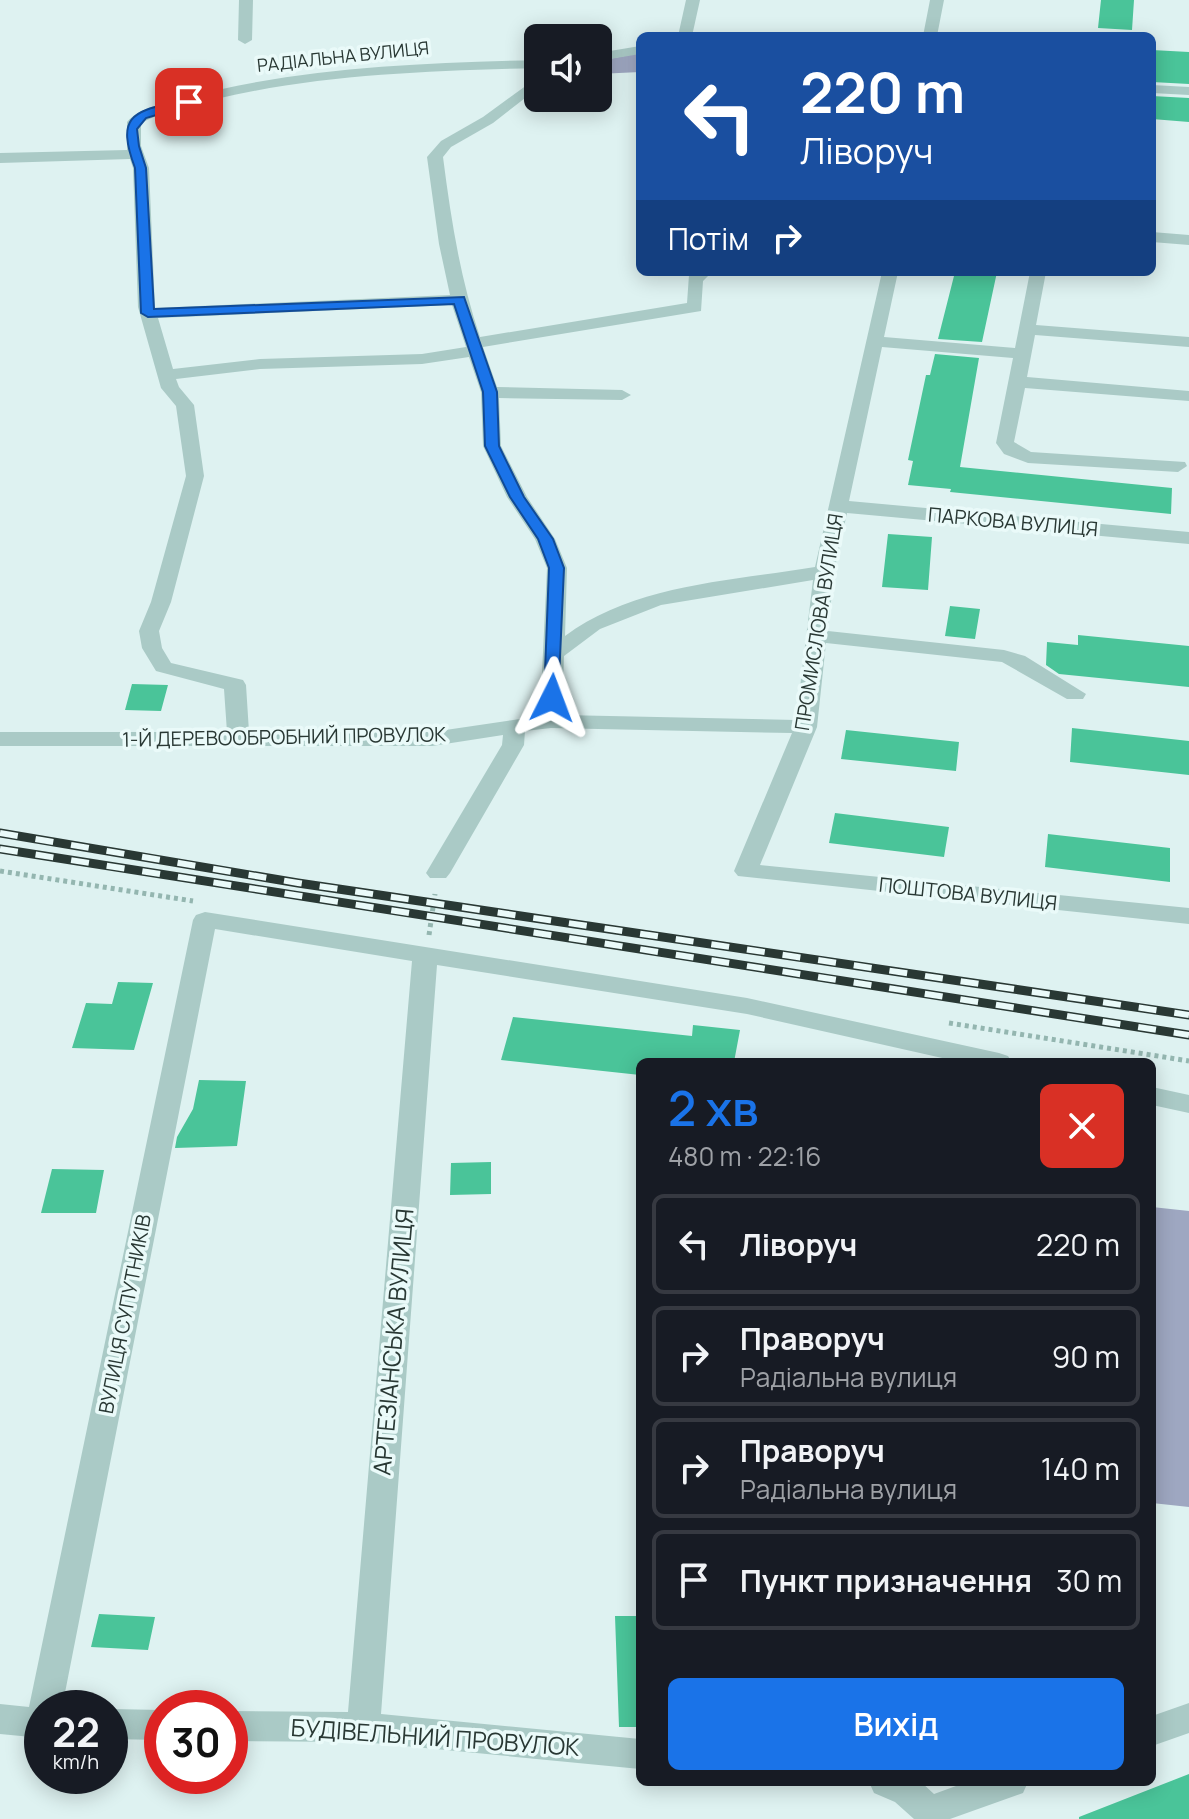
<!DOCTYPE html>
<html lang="uk">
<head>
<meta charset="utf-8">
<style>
  body { margin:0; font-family:Manrope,sans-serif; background:#242831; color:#f1f3f6; height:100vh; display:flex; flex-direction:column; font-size:30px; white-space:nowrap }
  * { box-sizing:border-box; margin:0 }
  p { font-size:26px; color:#9ea1a6 }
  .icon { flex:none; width:44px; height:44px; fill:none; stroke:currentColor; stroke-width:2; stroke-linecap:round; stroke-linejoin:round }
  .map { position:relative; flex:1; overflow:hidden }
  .side { position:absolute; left:636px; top:1058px; width:520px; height:728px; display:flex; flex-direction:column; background:#171b24; border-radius:12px; box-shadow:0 4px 20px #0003 }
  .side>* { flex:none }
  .top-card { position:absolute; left:636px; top:32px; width:520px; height:244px; border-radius:12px; box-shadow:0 4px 20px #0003; background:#1a4fa0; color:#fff; overflow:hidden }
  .buttons { position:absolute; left:524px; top:24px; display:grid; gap:16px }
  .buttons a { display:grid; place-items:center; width:88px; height:88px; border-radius:12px; background:#171b24; box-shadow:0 4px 20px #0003; font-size:40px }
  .speed { position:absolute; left:24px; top:1690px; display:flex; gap:16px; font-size:40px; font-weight:700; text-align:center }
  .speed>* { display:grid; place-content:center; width:104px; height:104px; border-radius:50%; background:#171b24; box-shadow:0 4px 20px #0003; line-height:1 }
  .speed small { font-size:20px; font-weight:400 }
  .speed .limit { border:12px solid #d22; background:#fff; color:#111 }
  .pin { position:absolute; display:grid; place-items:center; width:68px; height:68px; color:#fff; margin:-34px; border-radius:16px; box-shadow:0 4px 12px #0006 }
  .me { position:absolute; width:88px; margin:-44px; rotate:3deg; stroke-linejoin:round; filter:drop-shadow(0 0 6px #0008) }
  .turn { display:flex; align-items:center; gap:28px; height:168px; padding:0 32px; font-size:36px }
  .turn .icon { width:104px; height:104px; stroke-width:2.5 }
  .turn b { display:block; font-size:56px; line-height:68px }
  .then { display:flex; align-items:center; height:76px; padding:0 32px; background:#0003; gap:16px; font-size:30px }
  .round { display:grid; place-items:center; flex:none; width:84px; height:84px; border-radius:12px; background:#242831 }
  .headline { display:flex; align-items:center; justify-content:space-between; height:136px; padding:0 32px }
  h1 { font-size:48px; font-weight:600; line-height:60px; color:#1a73e8 }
  .primary-button { display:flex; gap:16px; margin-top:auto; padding:16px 32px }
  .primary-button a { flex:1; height:92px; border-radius:12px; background:#1a73e8; color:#fff; font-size:32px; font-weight:600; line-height:92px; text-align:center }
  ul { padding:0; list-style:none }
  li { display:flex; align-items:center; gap:24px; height:100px; margin:0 16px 12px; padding:0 16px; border:4px solid #363941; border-radius:12px }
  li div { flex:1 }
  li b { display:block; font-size:30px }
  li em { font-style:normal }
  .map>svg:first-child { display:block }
  .green { fill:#9ea7c1 }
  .building { fill:#4ac499 }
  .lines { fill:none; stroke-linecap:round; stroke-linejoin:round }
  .path { stroke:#94b6b0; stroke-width:5; stroke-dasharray:4 4; stroke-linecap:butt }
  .minor { fill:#aacac6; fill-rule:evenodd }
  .rail-casing { stroke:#293834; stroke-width:9 }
  .rail { stroke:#eafaf9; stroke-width:6; stroke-dasharray:18; stroke-linecap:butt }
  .route { fill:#1a73e8; stroke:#114b97; stroke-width:2 }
  .labels { text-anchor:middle; stroke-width:7; stroke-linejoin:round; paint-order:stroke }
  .far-street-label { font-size:18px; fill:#293834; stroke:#eafaf9 }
  .street-label { font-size:20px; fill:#293834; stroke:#eafaf9 }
  .near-street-label { font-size:24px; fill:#293834; stroke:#eafaf9 }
</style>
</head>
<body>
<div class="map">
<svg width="1189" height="1819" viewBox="0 0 1189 1819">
  <rect width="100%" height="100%" fill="#def2f1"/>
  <path class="green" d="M640 53V72L598 74V61Z
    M1152 1207 1189 1211V1507L1152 1503Z"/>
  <path class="building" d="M1101 0H1134L1132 30 1098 28Z
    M1152 50 1189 52V84L1152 82Z
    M1152 96 1189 98V122L1152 119Z
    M955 272H997L982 342 938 339Z
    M935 354 979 358 960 467 1172 488 1171 514 950 492 951 489 908 485 913 461 908 460 926 375H930Z
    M888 534 932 537 928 590 882 587Z
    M950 606 980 609 975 639 945 636Z
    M1078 635 1189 646V687L1059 674 1046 665 1047 642 1078 645Z
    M132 684 168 685 161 711 125 710Z
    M1072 728 1189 741V775L1070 762Z
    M846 730 959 742 956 771 841 759Z
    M835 813 949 827 944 857 829 843Z
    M1048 834 1170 848V882L1045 867Z
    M118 982 153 983 134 1050 72 1048 86 1003 112 1004Z
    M513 1017 692 1036 693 1025 740 1030 734 1062H640V1075L501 1060Z
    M199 1080 246 1081 237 1146 175 1148 177 1137 193 1109Z
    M491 1162V1194L450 1195 451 1163Z
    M52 1169 104 1170 96 1213H41Z
    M99 1614 155 1617 148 1650 91 1647Z
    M615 1616H640V1727H619Z
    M1189 1774V1819H1079V1817Z"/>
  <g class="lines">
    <path class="path" d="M0 871 193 901
      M429 935 435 894
      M949 1023 1189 1061"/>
    <path class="minor" d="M239 0H253L252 40 245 44 238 40Z
      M686 0H700L692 36H678Z
      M930 0H944L937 36H923Z
      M640 46V54L598 61V53Z
      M538 60V68C430 71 321 74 216 99 192 105 167 110 145 121L141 124V146L149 168 155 308 450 295 439 244 427 157 441 141 483 117 538 77V88L493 123 451 147 443 157C451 219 460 278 480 337L687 303 689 275 694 272H712L703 281 701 311 483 347 497 387 622 390 631 395 622 400 499 398 501 446 527 497 555 539 567 568 565 636C635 584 732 581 815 567L882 272H898L884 337 1015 348 1030 272H1046L1036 325 1189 337V347L1035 335 1027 377 1189 391V401L1025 388 1014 442 1031 452 1185 462 1187 466 1178 472 1028 463 1004 454 996 443 1013 358 882 347 849 501 1189 532V544L847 513 834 572 828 631 1004 650 1025 656 1086 694 1083 699H1067L1002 662 826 643 817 727 760 865 1189 908V924L738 876 734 871 792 733 551 728 525 731 524 745 450 873 446 878H430L426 873 502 745 503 735 432 746H0V732H227L224 689 156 671 142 648 139 631 151 602 186 476 176 406 161 388 138 307 133 168 130 159 0 163V153L127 150V122C140 107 163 104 182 99 298 67 419 63 538 60ZM452 305 466 347 422 354 260 359 173 369 158 318ZM469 357 481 392 483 446 507 497 535 539 547 568 540 716 432 732H249L246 685 243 680 171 663 162 648 159 631 171 602 204 476 194 405 179 387 176 379 260 369 422 364ZM813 580 796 720 562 715 564 656 600 629 661 605Z
      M1152 85 1189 87V95L1152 93Z
      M1152 232 1189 235V245L1152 242Z
      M205 912 747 998 999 1053 1008 1056 1012 1062H960L747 1014 437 965 381 1714 640 1739V1769L363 1742 230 1741V1711L348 1712 412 961 215 929 62 1708H42V1738L0 1734V1704L29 1707 193 920 196 915Z
      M1152 1087 1189 1095V1113L1152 1105Z
      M1189 1703V1733L1152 1746V1716Z
      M110 1709 162 1710V1740L110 1739Z
      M869 1782H921L934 1794 967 1782H1028L1023 1793 950 1819H914L895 1802 874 1793Z"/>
    <g class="rail-casing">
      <path id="rail" d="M0 833 298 883 1189 1015
        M0 849 1189 1035"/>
    </g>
    <use href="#rail" class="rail"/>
  </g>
  <path class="route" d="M189 98 195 102 193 104 146 118 137 129 139 146 146 168 154 309 464 297 497 392 499 446 524 497 553 539 564 568 558 702H546L544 698 549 568 538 539 510 497 485 446 483 392 454 304 148 317 141 313 135 168C113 109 139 112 189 98Z"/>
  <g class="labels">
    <g class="far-street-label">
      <text transform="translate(343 57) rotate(-6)" y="6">РАДІАЛЬНА ВУЛИЦЯ</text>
    </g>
    <g class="street-label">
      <text transform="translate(1013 522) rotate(5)" y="7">ПАРКОВА ВУЛИЦЯ</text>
      <text transform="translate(819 622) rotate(-81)" y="7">ПРОМИСЛОВА ВУЛИЦЯ</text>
      <text transform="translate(284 737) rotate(-1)" y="7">1-Й ДЕРЕВООБРОБНИЙ ПРОВУЛОК</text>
      <text transform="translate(968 894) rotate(6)" y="7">ПОШТОВА ВУЛИЦЯ</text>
      <text transform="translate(125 1314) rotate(-79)" y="7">ВУЛИЦЯ СУПУТНИКІВ</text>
    </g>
    <g class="near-street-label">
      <text transform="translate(394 1342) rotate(-85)" y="8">АРТЕЗІАНСЬКА ВУЛИЦЯ</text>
      <text transform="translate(435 1738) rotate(4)" y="8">БУДІВЕЛЬНИЙ ПРОВУЛОК</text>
    </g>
  </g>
</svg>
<div class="buttons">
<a><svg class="icon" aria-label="sound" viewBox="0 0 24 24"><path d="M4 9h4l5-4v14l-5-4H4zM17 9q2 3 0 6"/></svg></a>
</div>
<div class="speed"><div>22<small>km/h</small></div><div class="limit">30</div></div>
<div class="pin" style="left:189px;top:102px;background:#d93025"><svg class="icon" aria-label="arrive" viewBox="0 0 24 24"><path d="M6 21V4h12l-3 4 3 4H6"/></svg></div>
<svg class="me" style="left:552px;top:698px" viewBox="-20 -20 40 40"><path d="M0-17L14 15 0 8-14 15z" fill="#1a73e8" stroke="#fff" stroke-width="4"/></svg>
<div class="top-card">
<div class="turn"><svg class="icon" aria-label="left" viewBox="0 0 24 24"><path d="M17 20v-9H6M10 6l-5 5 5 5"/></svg><div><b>220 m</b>Ліворуч</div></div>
<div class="then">Потім<svg class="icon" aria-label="right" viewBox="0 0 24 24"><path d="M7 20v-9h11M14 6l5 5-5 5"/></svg></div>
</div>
<section class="side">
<div class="headline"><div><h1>2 хв</h1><p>480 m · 22:16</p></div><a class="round" style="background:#d93025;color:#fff"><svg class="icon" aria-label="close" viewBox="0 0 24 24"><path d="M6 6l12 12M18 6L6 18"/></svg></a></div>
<ul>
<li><svg class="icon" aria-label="left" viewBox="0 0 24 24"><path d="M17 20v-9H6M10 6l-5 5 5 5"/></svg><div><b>Ліворуч</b></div><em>220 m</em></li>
<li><svg class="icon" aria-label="right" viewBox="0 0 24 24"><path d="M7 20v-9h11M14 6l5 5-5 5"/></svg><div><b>Праворуч</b><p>Радіальна вулиця</p></div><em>90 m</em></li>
<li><svg class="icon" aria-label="right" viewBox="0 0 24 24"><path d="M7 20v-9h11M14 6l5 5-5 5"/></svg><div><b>Праворуч</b><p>Радіальна вулиця</p></div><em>140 m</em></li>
<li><svg class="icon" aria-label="arrive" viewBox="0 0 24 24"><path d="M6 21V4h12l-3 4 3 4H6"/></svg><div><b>Пункт призначення</b></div><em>30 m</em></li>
</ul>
<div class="primary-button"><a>Вихід</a></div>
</section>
</div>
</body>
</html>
